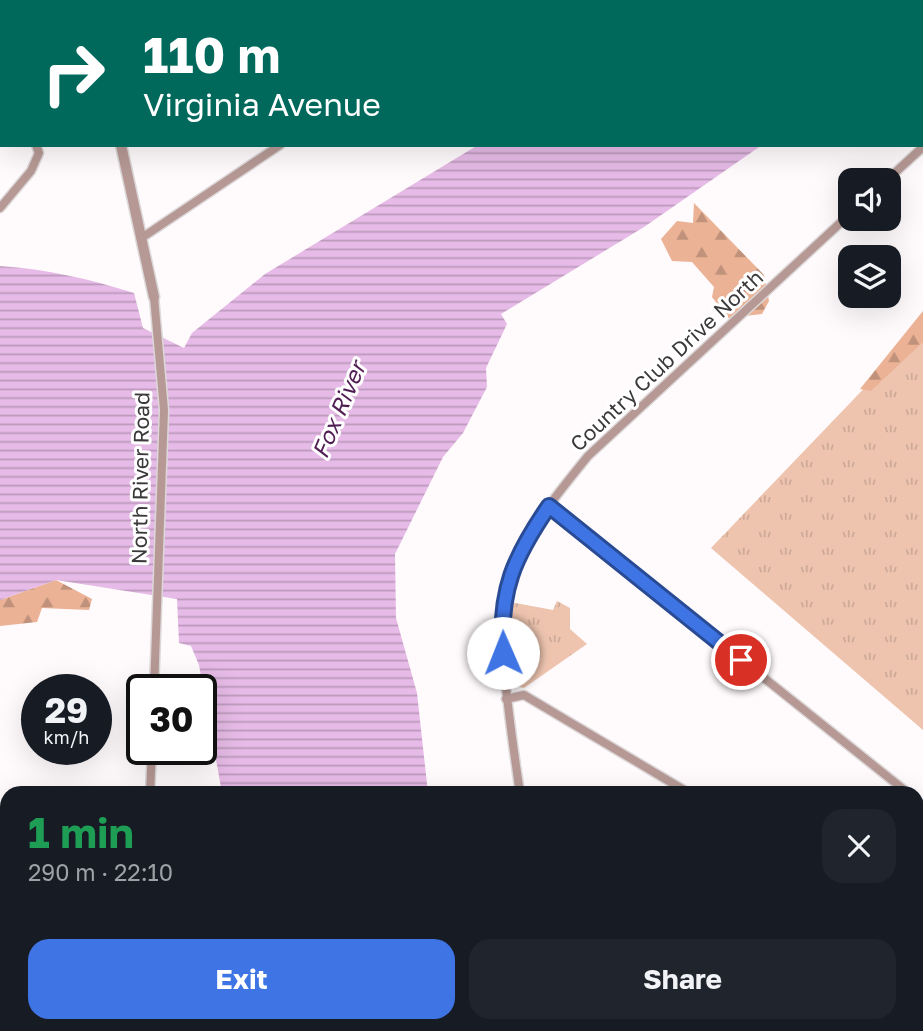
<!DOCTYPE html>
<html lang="en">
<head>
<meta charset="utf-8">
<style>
  body { margin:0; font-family:"Golos Text",sans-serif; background:#20242c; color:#f1f3f6; height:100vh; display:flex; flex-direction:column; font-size:26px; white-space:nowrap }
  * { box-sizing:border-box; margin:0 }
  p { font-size:23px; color:#9ea1a6 }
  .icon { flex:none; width:38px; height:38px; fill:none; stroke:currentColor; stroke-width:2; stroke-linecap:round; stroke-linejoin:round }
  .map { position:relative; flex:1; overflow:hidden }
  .panel { position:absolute; left:0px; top:786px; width:924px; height:247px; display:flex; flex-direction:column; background:#171b24; border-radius:21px 21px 0 0; box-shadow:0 7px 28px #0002 }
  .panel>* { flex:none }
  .guide { position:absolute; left:0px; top:0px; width:924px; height:147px; box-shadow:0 7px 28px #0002; background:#00695c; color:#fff; overflow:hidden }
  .tools { position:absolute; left:838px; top:168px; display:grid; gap:14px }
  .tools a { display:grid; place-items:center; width:63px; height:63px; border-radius:14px; background:#171b24; box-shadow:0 7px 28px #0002; font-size:35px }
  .speed { position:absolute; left:21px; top:674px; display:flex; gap:14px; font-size:35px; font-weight:700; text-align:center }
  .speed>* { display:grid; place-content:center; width:91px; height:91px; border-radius:50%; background:#171b24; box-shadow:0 7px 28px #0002; line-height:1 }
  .speed small { font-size:18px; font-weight:400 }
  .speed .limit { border:4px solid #111; border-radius:10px; background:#fff; color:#111 }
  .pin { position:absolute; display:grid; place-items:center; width:60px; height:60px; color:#fff; margin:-30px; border:4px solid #fff; border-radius:50%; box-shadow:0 2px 7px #0007 }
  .me { position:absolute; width:77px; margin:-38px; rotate:359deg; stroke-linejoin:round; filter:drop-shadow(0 0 5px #0008) }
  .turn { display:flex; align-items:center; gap:24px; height:147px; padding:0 28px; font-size:32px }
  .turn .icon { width:91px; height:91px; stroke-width:2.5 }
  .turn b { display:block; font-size:49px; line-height:60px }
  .round { display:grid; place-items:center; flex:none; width:74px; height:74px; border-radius:21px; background:#20242c }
  .head { display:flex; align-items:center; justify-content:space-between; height:119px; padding:0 28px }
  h1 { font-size:42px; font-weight:700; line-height:52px; color:#1e9e55 }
  .action { display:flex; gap:14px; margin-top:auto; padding:14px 28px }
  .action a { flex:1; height:80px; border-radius:21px; background:#3f74e4; color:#fff; font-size:28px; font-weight:700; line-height:80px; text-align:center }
  .action a+a { background:#20242c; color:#f1f3f6 }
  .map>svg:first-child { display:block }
  .grass { fill:url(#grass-tufts) }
  .forest { fill:url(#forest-firs) }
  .water { fill:url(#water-rules) }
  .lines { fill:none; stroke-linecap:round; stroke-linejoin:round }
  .minor-casing { stroke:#dcd7d8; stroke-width:11 }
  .tertiary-casing { stroke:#dcd7d8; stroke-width:13 }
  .minor { stroke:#b69995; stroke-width:8 }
  .tertiary { stroke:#b69995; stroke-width:10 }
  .route-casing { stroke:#294b94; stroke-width:18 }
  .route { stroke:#3f74e4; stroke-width:12 }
  .labels { text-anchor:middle; stroke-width:6; stroke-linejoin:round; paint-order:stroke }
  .street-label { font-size:21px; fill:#3b393a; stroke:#fff }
  .water-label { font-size:23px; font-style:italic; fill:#511e54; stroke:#fff }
</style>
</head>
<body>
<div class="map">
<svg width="923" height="1031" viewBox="0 0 923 1031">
  <defs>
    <pattern id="grass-tufts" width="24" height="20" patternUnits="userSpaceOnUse" patternTransform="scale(1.75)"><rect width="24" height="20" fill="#eec4af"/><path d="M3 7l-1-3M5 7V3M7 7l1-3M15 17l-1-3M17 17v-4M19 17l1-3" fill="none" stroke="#cda997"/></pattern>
    <pattern id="forest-firs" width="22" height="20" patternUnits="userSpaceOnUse" patternTransform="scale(1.75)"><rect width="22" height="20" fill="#ebb295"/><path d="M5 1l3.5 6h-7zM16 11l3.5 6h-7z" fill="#c0927b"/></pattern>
    <pattern id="water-rules" width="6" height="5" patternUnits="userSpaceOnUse" patternTransform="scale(1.75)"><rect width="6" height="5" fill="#e6bbe7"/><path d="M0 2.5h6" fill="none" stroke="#bc99bc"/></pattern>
  </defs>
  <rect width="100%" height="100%" fill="#fffafb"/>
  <path class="grass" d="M923 327V730L711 548Z
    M557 601 570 608V629L587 644 524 688 516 686C507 660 508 630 510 602L553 610Z"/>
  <path class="forest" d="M694 203 764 275 769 301 762 314 728 318 712 297 714 287 692 262 672 261 661 239 677 221 693 223Z
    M923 311V342L871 391 860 389Z
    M56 580 92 599 89 610 42 608 37 622 0 626V600Z"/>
  <path class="water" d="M478 145H762L644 227 501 314 507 324 486 368 487 387 463 433 443 457 395 554 396 618 417 693 428 793H222L199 665 191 646 179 643 177 599 56 580 0 600V266C47 269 89 279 134 293L143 328 184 348 192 333 265 274Z
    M254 1026H432L433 1031H255Z"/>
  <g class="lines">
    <g class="minor-casing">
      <path id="minor" d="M163 0 164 2
        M344 0 346 2
        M500 2 503 0
        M887 180 923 147
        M0 208 31 171 39 153 36 145
        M143 237 280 145
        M154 297 164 410 154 690
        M549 506 908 793
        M506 699 524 695 689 793
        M150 793 152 749
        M520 793C513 746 506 700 503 653 502 633 501 609 506 589 519 538 556 496 588 456L850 214
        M917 806 922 816 917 827
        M917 1014 923 1016
        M174 1026V1031
        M534 1026V1031
        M869 1026 873 1031
        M46 1029 68 1026"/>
    </g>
    <g class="tertiary-casing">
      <path id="tertiary" d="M88 0 89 2
        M121 145 154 297"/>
    </g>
    <use href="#minor" class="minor"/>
    <use href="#tertiary" class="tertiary"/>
  </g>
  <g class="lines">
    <g class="route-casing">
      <path id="route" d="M503 653C499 590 514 557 549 506L741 660"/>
    </g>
    <use href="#route" class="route"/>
  </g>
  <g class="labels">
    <g class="street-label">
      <text transform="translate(667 361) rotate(-43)" y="7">Country Club Drive North</text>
      <text transform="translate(141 478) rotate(-89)" y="7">North River Road</text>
    </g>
    <g class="water-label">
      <text transform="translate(339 410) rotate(-67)" y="8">Fox River</text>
    </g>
  </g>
</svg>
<div class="tools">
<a><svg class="icon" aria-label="sound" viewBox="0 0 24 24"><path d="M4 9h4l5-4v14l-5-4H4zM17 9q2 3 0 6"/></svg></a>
<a><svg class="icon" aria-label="layers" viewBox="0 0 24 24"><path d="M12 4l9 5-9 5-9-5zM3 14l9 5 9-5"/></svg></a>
</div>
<div class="speed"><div>29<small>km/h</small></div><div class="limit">30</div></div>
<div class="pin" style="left:741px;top:660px;background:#d93025"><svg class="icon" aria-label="arrive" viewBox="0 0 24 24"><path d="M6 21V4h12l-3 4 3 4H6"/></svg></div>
<svg class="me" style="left:503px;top:653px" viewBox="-20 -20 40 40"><circle r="19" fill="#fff"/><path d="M0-13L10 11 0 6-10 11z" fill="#3f74e4"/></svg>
<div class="guide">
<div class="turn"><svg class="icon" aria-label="right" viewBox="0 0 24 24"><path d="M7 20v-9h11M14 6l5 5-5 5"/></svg><div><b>110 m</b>Virginia Avenue</div></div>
</div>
<section class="panel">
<div class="head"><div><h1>1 min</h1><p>290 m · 22:10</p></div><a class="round"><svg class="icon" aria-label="close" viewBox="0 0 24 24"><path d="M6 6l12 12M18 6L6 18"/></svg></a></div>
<div class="action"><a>Exit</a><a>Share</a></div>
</section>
</div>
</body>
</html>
